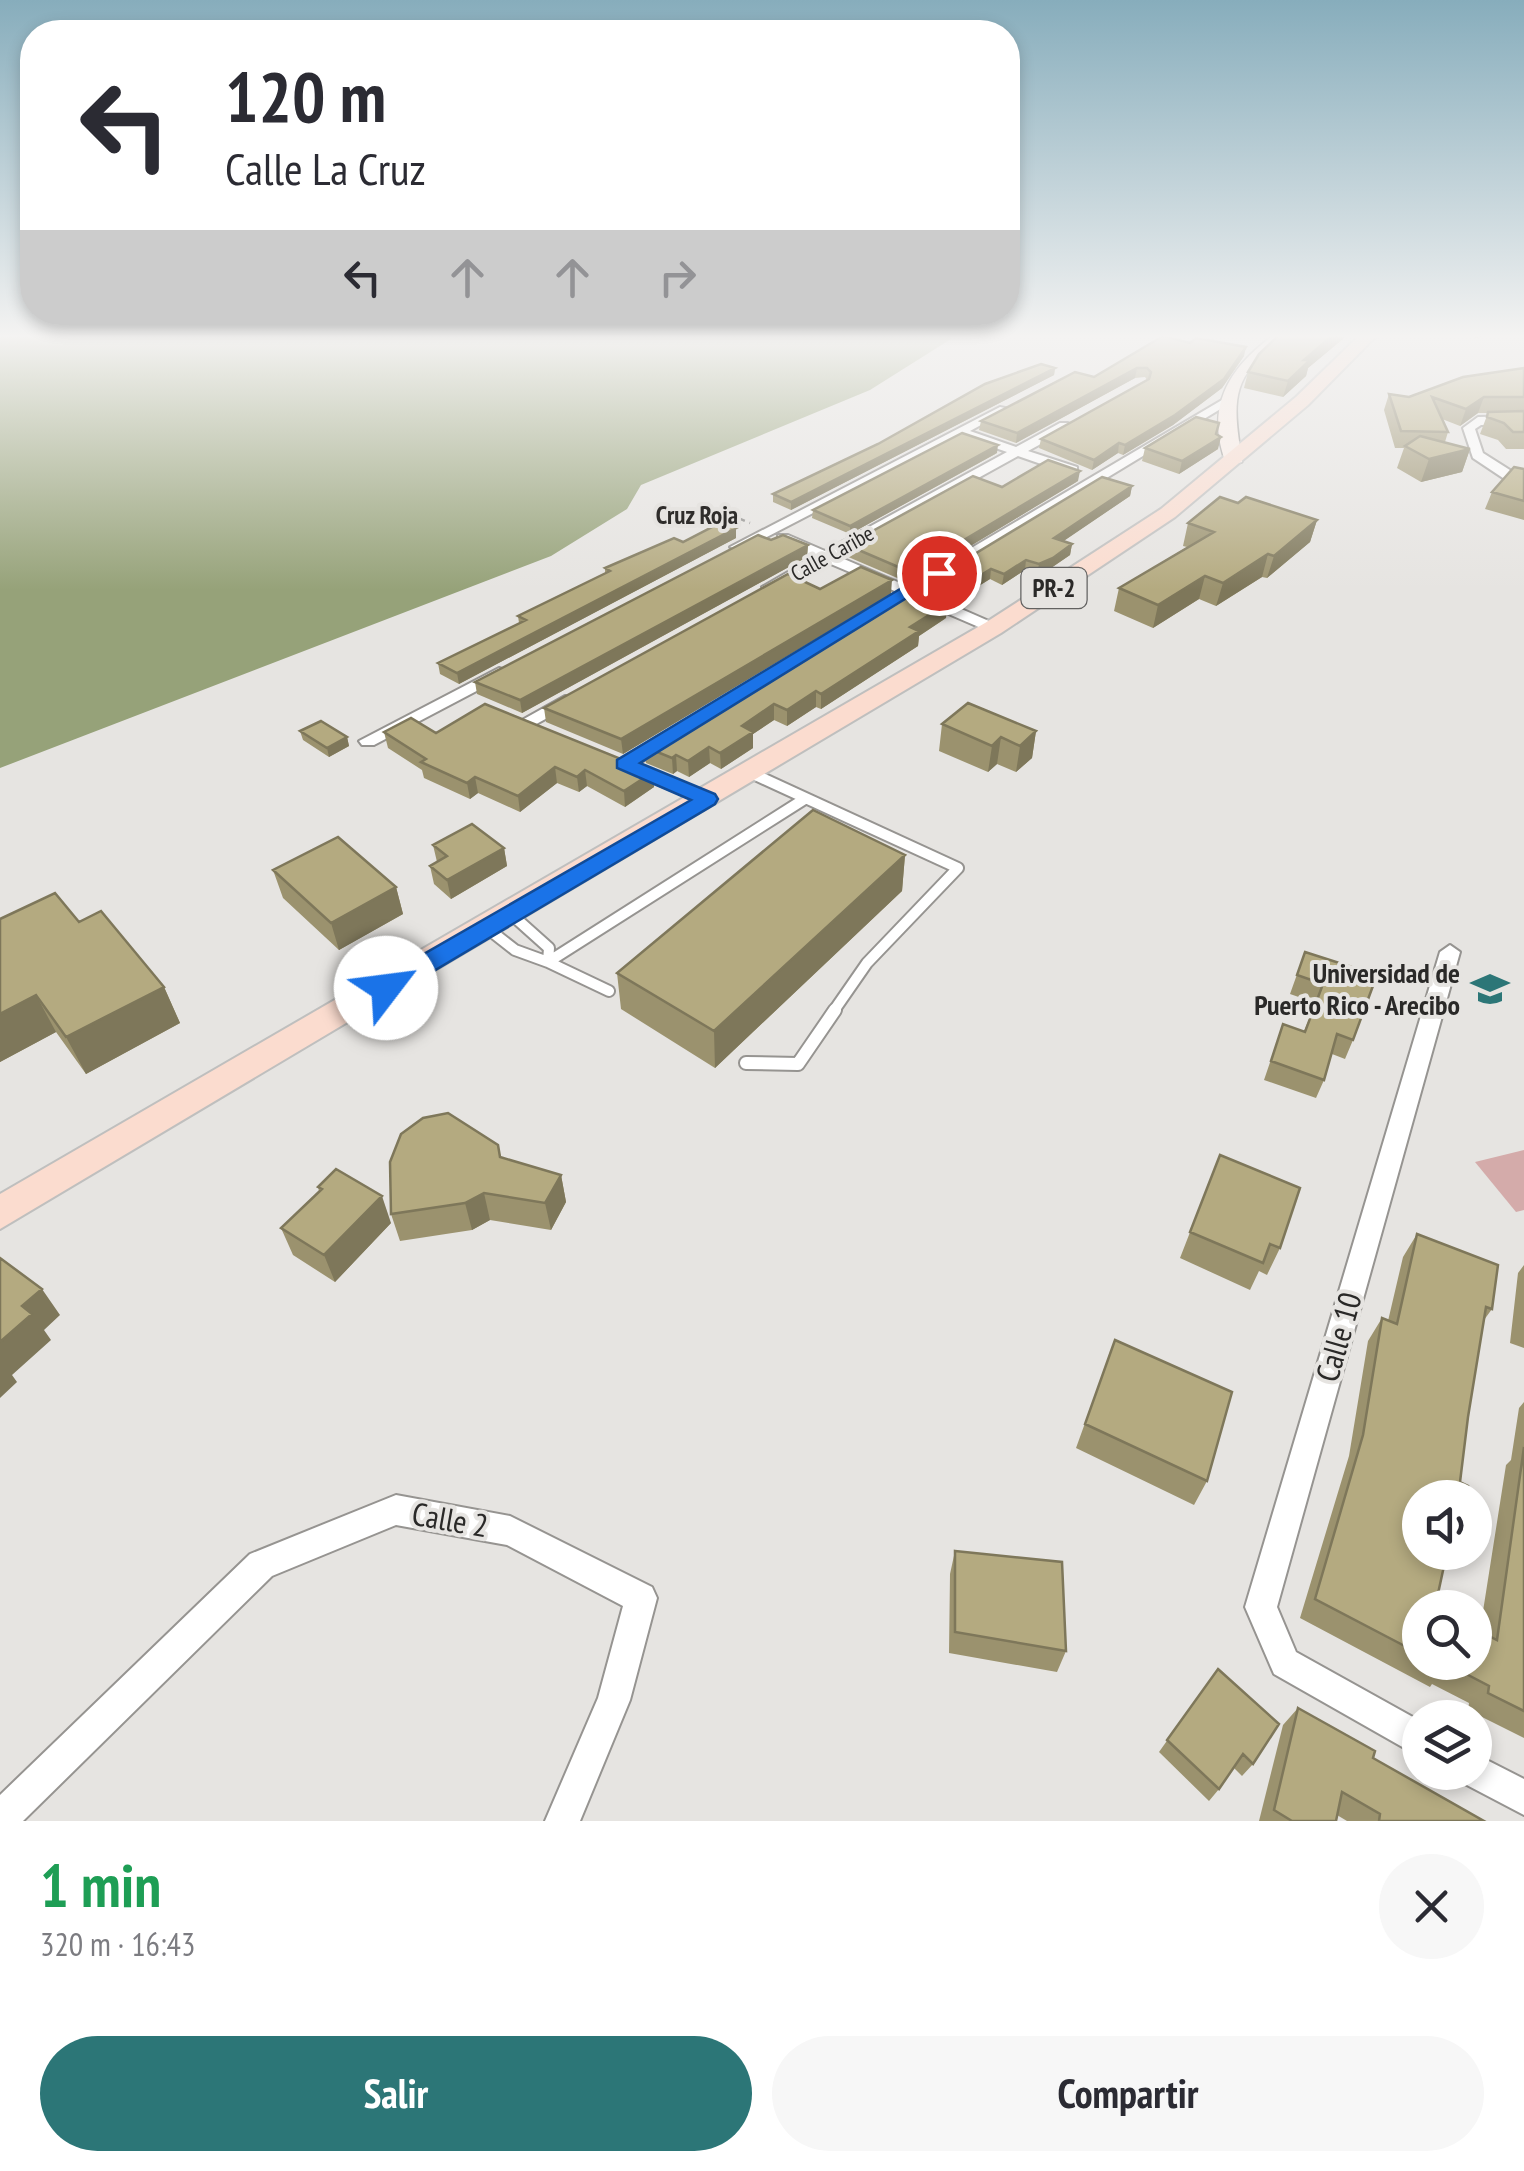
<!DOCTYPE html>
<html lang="es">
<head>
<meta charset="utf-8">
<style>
  body { margin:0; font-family:"PT Sans Narrow",sans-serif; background:#f7f7f7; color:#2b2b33; height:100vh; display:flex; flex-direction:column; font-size:38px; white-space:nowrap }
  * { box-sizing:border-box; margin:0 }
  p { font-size:32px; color:#7c7c81 }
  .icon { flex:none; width:55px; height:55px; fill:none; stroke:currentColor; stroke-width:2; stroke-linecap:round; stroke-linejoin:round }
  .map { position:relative; height:1821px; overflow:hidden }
  .side { display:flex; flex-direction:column; background:#fff; flex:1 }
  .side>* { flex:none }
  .banner { position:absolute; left:20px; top:20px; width:1000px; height:305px; border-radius:40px; box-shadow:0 5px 15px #0003; background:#fff; color:#2b2b33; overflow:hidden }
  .controls { position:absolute; left:1402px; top:1480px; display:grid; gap:20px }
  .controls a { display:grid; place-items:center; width:90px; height:90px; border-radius:50%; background:#fff; box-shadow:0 5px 15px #0003; font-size:50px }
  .pin { position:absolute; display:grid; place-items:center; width:85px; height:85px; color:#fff; margin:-42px; border:5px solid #fff; border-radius:50%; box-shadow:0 2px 10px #0007 }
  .me { position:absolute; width:110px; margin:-55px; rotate:60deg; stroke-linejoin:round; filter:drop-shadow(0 0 8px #0008) }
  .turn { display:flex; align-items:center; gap:35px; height:210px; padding:0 40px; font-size:45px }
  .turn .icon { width:130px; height:130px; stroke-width:2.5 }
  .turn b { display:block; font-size:70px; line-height:85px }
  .lanes { display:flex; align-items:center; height:95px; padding:0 40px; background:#0003; justify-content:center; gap:50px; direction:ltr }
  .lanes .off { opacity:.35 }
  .round { display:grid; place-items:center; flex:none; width:105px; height:105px; border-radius:52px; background:#f7f7f7 }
  .headline { display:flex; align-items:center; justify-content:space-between; height:170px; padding:0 40px }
  h1 { font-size:60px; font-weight:700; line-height:75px; color:#1e9e55 }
  .primary-button { display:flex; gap:20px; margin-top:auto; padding:20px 40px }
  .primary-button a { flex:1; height:115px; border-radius:60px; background:#2c7677; color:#fff; font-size:40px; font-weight:700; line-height:115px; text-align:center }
  .primary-button a+a { background:#f7f7f7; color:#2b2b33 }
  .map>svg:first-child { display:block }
  .green { fill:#d4abaa }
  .water { fill:#96a279 }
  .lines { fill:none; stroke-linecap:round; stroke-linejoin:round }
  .lane-far1-casing { stroke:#969491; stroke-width:14 }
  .lane-casing { stroke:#969491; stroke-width:16 }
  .street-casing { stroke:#969491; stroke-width:4 }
  .secondary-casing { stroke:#969491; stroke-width:3 }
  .primary-casing { stroke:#bfbfbe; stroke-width:4 }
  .path { stroke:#908f8d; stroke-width:2.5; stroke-dasharray:5 5; stroke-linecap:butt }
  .lane-far1 { stroke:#fff; stroke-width:10 }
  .lane { stroke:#fff; stroke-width:12 }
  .street { fill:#fff; fill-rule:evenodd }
  .secondary { fill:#fdeee7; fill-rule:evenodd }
  .primary { fill:#fbdccf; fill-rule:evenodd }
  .wall { fill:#9b926e }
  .shaded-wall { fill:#7e775a }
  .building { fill:#b4aa80; stroke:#7e775a; stroke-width:2.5 }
  .route { fill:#1a73e8; stroke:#114b97; stroke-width:2.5 }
  .labels { text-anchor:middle; stroke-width:8; stroke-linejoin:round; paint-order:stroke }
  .far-street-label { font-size:22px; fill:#2a2928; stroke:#e6e4e1 }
  .far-neighbourhood-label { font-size:25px; font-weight:bold; fill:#2f2d2b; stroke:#e6e4e1 }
  .shield { fill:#e6e4e1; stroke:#626160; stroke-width:2.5 }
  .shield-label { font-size:25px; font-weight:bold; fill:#2a2928 }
  .poi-label { font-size:28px; font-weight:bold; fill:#2a2928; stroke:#e6e4e1; text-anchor:end }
  .near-street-label { font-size:32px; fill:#2a2928; stroke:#e6e4e1 }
</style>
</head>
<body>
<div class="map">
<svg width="1524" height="1821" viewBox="0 0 1524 1821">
  <rect width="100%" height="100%" fill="#e6e4e1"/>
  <path class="green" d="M1524 1150V1210L1516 1212 1475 1162Z"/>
  <path class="water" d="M0 335H951V339L870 390 641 485 627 509 551 556 0 768Z"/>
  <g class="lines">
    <g class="lane-far1-casing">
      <path id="lane-far1" d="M751 773 958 868 867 963 833 1012
        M487 928 515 950 548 962 549 948 511 914
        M609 991 548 962 803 800"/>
    </g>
    <g class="lane-casing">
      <path id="lane" d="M746 1063 798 1064 835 1010"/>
    </g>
    <g class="street-casing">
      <path id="street" d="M1222 400 1232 402 920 591 998 625V631H988L909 597 896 605H886V599L897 592 826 562 774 590H764L762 587 814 557 778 541V535H788L825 551 1007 452 961 436 742 550 730 547 1000 407 1010 409 970 431 1016 447 1060 423H1068V429L1028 451 1077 467V473H1067L1018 456 837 556 907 586Z
        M1524 416V424L1481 425 1475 429 1483 453 1513 472 1524 475V483L1503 478 1473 458 1463 428 1478 417Z
        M499 668 505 670V676L374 745H362L359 741Z
        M565 696 571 697V705L529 728 523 729 515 724Z
        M666 734 675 739 672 743 638 764 714 795 717 799 714 803H702L625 771 616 764Z
        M1450 945 1460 952 1277 1607 1296 1652 1420 1721V1757L1274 1674 1245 1607 1440 952Z
        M396 1495 510 1516 652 1587 657 1598 630 1700 580 1821H545L598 1698 623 1606 507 1545 396 1525 272 1576 23 1821H0V1795L250 1554Z
        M1475 1754 1524 1779V1815L1463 1783 1459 1772H1475Z"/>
    </g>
    <g class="secondary-casing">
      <path id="secondary" d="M1274 335H1290C1279 347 1264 355 1252 367 1228 393 1238 430 1242 462L1227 466C1204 408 1228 368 1274 335Z"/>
    </g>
    <g class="primary-casing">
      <path id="primary" d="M1360 335H1377L1308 405 1175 517 1001 633 0 1229V1194L985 623 1161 509 1296 397Z"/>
    </g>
    <path class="path" d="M731 515 750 523"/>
    <use href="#lane-far1" class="lane-far1"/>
    <use href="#lane" class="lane"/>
    <use href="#street" class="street"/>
    <use href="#secondary" class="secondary"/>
    <use href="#primary" class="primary"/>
  </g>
  <path class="wall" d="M1163 336 1244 356 1222 388 1173 425 1123 455 1118 453 1092 470 1039 448 1041 439 1147 380 1145 377 1135 378 1016 443 979 430 981 421 1094 377Z
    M1344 338 1308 368 1306 376 1283 397 1244 388 1248 372Z
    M1055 368 1054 375 791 510 773 502V494Z
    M1524 368V449H1506L1498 440 1480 434 1488 413H1478L1460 426 1442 419 1448 432 1445 442 1470 449 1462 472 1421 482 1397 468 1404 448H1395L1384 410 1389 394 1409 397Z
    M1216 434 1218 449 1179 474 1142 461 1145 448Z
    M997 453 850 534 812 518 813 510Z
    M1524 469V520L1485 509 1492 492Z
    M1078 481 909 583 846 556 847 545Z
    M1132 486 1130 496 1063 541 1072 544 1070 555 1051 568 1037 575 1025 570 1002 585 990 579 953 602 929 591 930 581Z
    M1238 503 1317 520 1310 542 1267 578 1262 577 1216 606 1199 599 1153 628 1114 611 1119 588 1187 547 1183 546 1188 523Z
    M736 528V538L459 684 440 674 438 663 519 623 518 616 605 573V568L683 542Z
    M771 540 808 545 807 557 522 713 477 694 475 682Z
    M891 594 623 754 546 722 544 708Z
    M946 618 919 636 918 646 821 709 816 707 787 726 774 720 753 734V748L721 769 710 763 689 777 677 771 673 774 646 763 645 747Z
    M942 724 1036 731 1032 758 1016 772 997 764 988 772 939 751Z
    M300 731 347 737 349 746 329 757 303 740Z
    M384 732 653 772 654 787 625 807 587 786 579 792 557 783 520 812 478 793 470 799 424 778 422 770 388 748Z
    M433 845 504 848 507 866 451 899 434 884 430 866 437 862Z
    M905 855 902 891 715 1068 621 1009 617 973Z
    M273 870 396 887 403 914 339 950 283 898Z
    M0 919 79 922 164 987 180 1023 86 1074 56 1032 0 1062Z
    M1305 952 1353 1040 1345 1059 1332 1054 1324 1080 1316 1098 1264 1080 1283 1024 1304 1031 1316 1003 1290 994Z
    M498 1145 501 1158 561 1175 566 1202 551 1230 490 1220 472 1230 400 1241 391 1214Z
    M1220 1155 1280 1248 1267 1275 1259 1271 1250 1290 1180 1258Z
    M318 1187 391 1223 335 1282 293 1255 281 1228 319 1191Z
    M1417 1234 1492 1309 1484 1320 1420 1608V1662H1475L1506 1465 1511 1460 1519 1408 1524 1402V1738L1468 1710 1469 1703 1432 1684 1430 1687 1300 1618 1349 1456 1368 1341 1382 1318 1388 1321 1403 1257Z
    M1524 1265V1348L1510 1343 1518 1273Z
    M1115 1340 1207 1481 1194 1505 1076 1448Z
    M955 1551 1066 1651 1057 1672 949 1653 950 1574Z
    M1218 1669 1253 1764 1242 1776 1234 1768 1219 1789 1209 1801 1159 1752Z
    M1298 1708 1373 1758 1484 1821H1347L1337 1815 1336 1821H1259L1283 1725Z"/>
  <path class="shaded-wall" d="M1333 335H1345L1344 338 1308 368 1306 376 1283 397 1288 381 1304 360Z
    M1476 335H1505L1475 338Z
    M1246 347 1244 356 1222 388 1173 425 1123 455 1125 445Z
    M1055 368 1054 375 791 510V502Z
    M1137 368 1135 378 1016 443 1017 433Z
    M1484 397 1478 413 1460 426 1466 409Z
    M1221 437 1218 449 1179 474 1182 461Z
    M1119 443 1118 453 1092 470 1094 460Z
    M998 445 997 453 850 534V526Z
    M1470 449 1462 472 1421 482 1429 459Z
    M1080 471 1078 481 909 583 910 572Z
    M1132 486 1130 496 1052 549 1054 538Z
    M1317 520 1310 542 1267 578 1274 556Z
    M736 528V538L459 684 457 673Z
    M1072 544 1070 555 1051 568 1037 575 1039 564Z
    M808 545 807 557 522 713 520 700Z
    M1268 554 1262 577 1216 606 1223 583Z
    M1026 560 1025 570 1002 585 1004 574Z
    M991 569 990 579 953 602 955 591Z
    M1205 576 1199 599 1153 628 1158 605Z
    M892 580 891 594 623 754 621 739Z
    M948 603 946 618 919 636 918 646 821 709V694L910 627Z
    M816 691V707L787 726V710Z
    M774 704V720L753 734V748L721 769 720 753 742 726Z
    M1036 731 1032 758 1016 772 1020 746Z
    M347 737 349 746 329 757 327 748Z
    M1001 737 997 764 988 772 992 746Z
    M709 747 710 763 689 777 688 761Z
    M676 755 677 771 673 774 672 758Z
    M555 767 557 783 520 812 518 796Z
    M585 770 587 786 579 792 577 777Z
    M653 772 654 787 625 807 624 791Z
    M475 777 478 793 470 799 467 783Z
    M504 848 507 866 451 899 447 880Z
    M905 855 902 891 715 1068 714 1031Z
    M396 887 403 914 339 950 331 923Z
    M164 987 180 1023 86 1074 66 1037Z
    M36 995 56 1032 0 1062V1014Z
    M561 1175 566 1202 551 1230 545 1203Z
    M484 1193 490 1220 472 1230 465 1203Z
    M382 1196 391 1223 335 1282 324 1255Z
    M42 1289 60 1315 44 1330 51 1340 12 1375 17 1382 0 1398V1342L22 1306Z"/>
  <path class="building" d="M1279 335H1333L1304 360H1310L1288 381 1248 372 1259 354Z
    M1163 336 1190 343 1196 338 1246 347 1224 379 1175 415 1125 445 1119 443 1094 460 1041 439 1149 379 1151 372 1147 368H1137L1017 433 981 421 1075 372 1094 377Z
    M1041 364 1055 368 791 502 773 494 878 444 985 384Z
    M1524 368V397H1484L1466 409 1432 397 1448 432 1401 431 1389 394 1409 397 1463 377Z
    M1524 411V432H1513L1504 423 1487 417 1488 412Z
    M1196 417 1219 423 1216 434 1221 437 1182 461 1145 448Z
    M962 433 998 445 850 526 813 510Z
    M1420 436 1470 449 1429 459 1405 446Z
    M1048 460 1080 471 910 572 847 545 973 476 1002 487Z
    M1514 467 1524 469V501L1492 492Z
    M1102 477 1132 486 1054 538 1072 544 1053 558 1039 564 1026 560 1004 574 991 569 955 591 930 581Z
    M1220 497 1238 503 1246 497 1317 520 1274 556 1268 554 1223 583 1205 576 1158 605 1119 588 1214 532 1188 523Z
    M722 522 736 528 457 673 438 663 526 620 518 616 610 571 605 568 674 538 683 542Z
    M758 535 771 540 783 535 808 545 520 700 475 682Z
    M861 567 892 580 621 739 544 708 788 574 820 589Z
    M913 587 948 603 910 627 919 631 821 694 816 691 787 710 774 704 742 726 753 732 720 753 709 747 688 761 676 755 672 758 645 747Z
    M968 703 1036 731 1020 746 1001 737 992 746 942 724Z
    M485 704 653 772 624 791 585 770 577 777 555 767 518 796 475 777 467 783 421 762 426 759 384 732 411 718 436 733Z
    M321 721 347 737 327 748 300 731Z
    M813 810 905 855 714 1031 617 973Z
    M472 824 504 848 447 880 430 866 447 856 433 845Z
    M338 837 396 887 331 923 273 870Z
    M55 893 79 922 101 911 164 987 66 1037 36 995 0 1014V919Z
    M1305 952 1377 975 1353 1040 1337 1034 1324 1080 1271 1061 1283 1024 1305 1032 1323 984 1297 975Z
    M448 1113 498 1145 500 1157 561 1175 545 1203 484 1193 465 1203 391 1214 390 1162 401 1134 423 1118Z
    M1220 1155 1300 1188 1280 1248 1270 1244 1263 1263 1190 1232Z
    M336 1169 382 1196 324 1255 281 1228 322 1189 318 1187Z
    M1417 1234 1498 1265 1492 1309 1486 1307 1468 1417 1460 1482 1468 1486 1465 1498H1420V1552H1447L1436 1603 1444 1608H1420V1654L1315 1599 1363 1435 1382 1318 1397 1324Z
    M0 1258 42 1289 22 1306 32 1314 0 1342Z
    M1115 1340 1232 1392 1207 1481 1085 1424Z
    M1524 1447V1711L1488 1693 1489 1686 1449 1665 1448 1669 1436 1662H1475V1629L1497 1640Z
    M955 1551 1062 1562 1066 1651 955 1632Z
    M1218 1669 1279 1724 1253 1764 1243 1754 1219 1789 1167 1740Z
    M1298 1708 1375 1751 1373 1758 1484 1821H1379L1380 1814 1342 1792 1336 1821H1292L1274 1810Z"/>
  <linearGradient id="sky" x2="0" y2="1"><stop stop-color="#87adbc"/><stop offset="0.57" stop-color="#f4f3f2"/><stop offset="1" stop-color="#f4f3f2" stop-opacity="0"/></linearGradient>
  <rect width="1524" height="590" fill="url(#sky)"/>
  <path class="route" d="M933 569 947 573 640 763 715 794 718 799 715 804 395 994H377L374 988 377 981 691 800 617 768V760Z"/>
  <defs>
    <g id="university-bare" transform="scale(3)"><path d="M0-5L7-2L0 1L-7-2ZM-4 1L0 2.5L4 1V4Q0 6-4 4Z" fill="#2c7677" stroke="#e6e4e1" stroke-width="2.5" paint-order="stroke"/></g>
  </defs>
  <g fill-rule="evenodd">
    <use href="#university-bare" x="1490" y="989"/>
  </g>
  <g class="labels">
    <g class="far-street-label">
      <text transform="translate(832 553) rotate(-29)" y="8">Calle Caribe</text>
    </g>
    <g class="far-neighbourhood-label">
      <text x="697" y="524">Cruz Roja</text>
    </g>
    <rect class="shield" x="1021.5" y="568" width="65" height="40" rx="8"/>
    <g class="shield-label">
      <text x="1054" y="597">PR-2</text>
    </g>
    <g class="poi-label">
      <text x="1460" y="983">Universidad de<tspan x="1460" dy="32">Puerto Rico - Arecibo</tspan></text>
    </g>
    <g class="near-street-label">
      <text transform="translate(1339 1337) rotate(-74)" y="11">Calle 10</text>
      <text transform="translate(450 1520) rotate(10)" y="11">Calle 2</text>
    </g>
  </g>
</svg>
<div class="controls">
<a><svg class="icon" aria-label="sound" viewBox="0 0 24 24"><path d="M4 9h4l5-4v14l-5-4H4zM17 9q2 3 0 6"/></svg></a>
<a><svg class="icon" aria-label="search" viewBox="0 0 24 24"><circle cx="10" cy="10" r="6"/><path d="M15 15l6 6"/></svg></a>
<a><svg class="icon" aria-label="layers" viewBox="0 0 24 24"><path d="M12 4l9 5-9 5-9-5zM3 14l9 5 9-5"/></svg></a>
</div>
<div class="pin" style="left:939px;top:573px;background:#d93025"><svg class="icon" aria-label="arrive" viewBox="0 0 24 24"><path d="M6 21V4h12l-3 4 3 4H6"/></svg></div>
<svg class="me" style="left:386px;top:988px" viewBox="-20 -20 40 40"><circle r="19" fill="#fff"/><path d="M0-13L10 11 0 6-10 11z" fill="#1a73e8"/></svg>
<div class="banner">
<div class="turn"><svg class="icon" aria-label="left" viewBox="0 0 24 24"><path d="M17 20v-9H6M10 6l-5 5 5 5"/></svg><div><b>120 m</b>Calle La Cruz</div></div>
<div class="lanes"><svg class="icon" aria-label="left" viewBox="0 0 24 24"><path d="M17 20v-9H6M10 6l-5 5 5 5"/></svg><svg class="icon off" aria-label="ahead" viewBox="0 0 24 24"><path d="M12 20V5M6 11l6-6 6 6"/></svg><svg class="icon off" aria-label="ahead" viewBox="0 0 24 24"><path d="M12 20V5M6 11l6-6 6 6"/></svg><svg class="icon off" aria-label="right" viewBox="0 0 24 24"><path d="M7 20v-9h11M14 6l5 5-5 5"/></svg></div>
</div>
</div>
<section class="side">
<div class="headline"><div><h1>1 min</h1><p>320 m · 16:43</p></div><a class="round"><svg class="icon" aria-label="close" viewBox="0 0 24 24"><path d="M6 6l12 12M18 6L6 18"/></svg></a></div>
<div class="primary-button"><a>Salir</a><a>Compartir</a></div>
</section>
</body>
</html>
